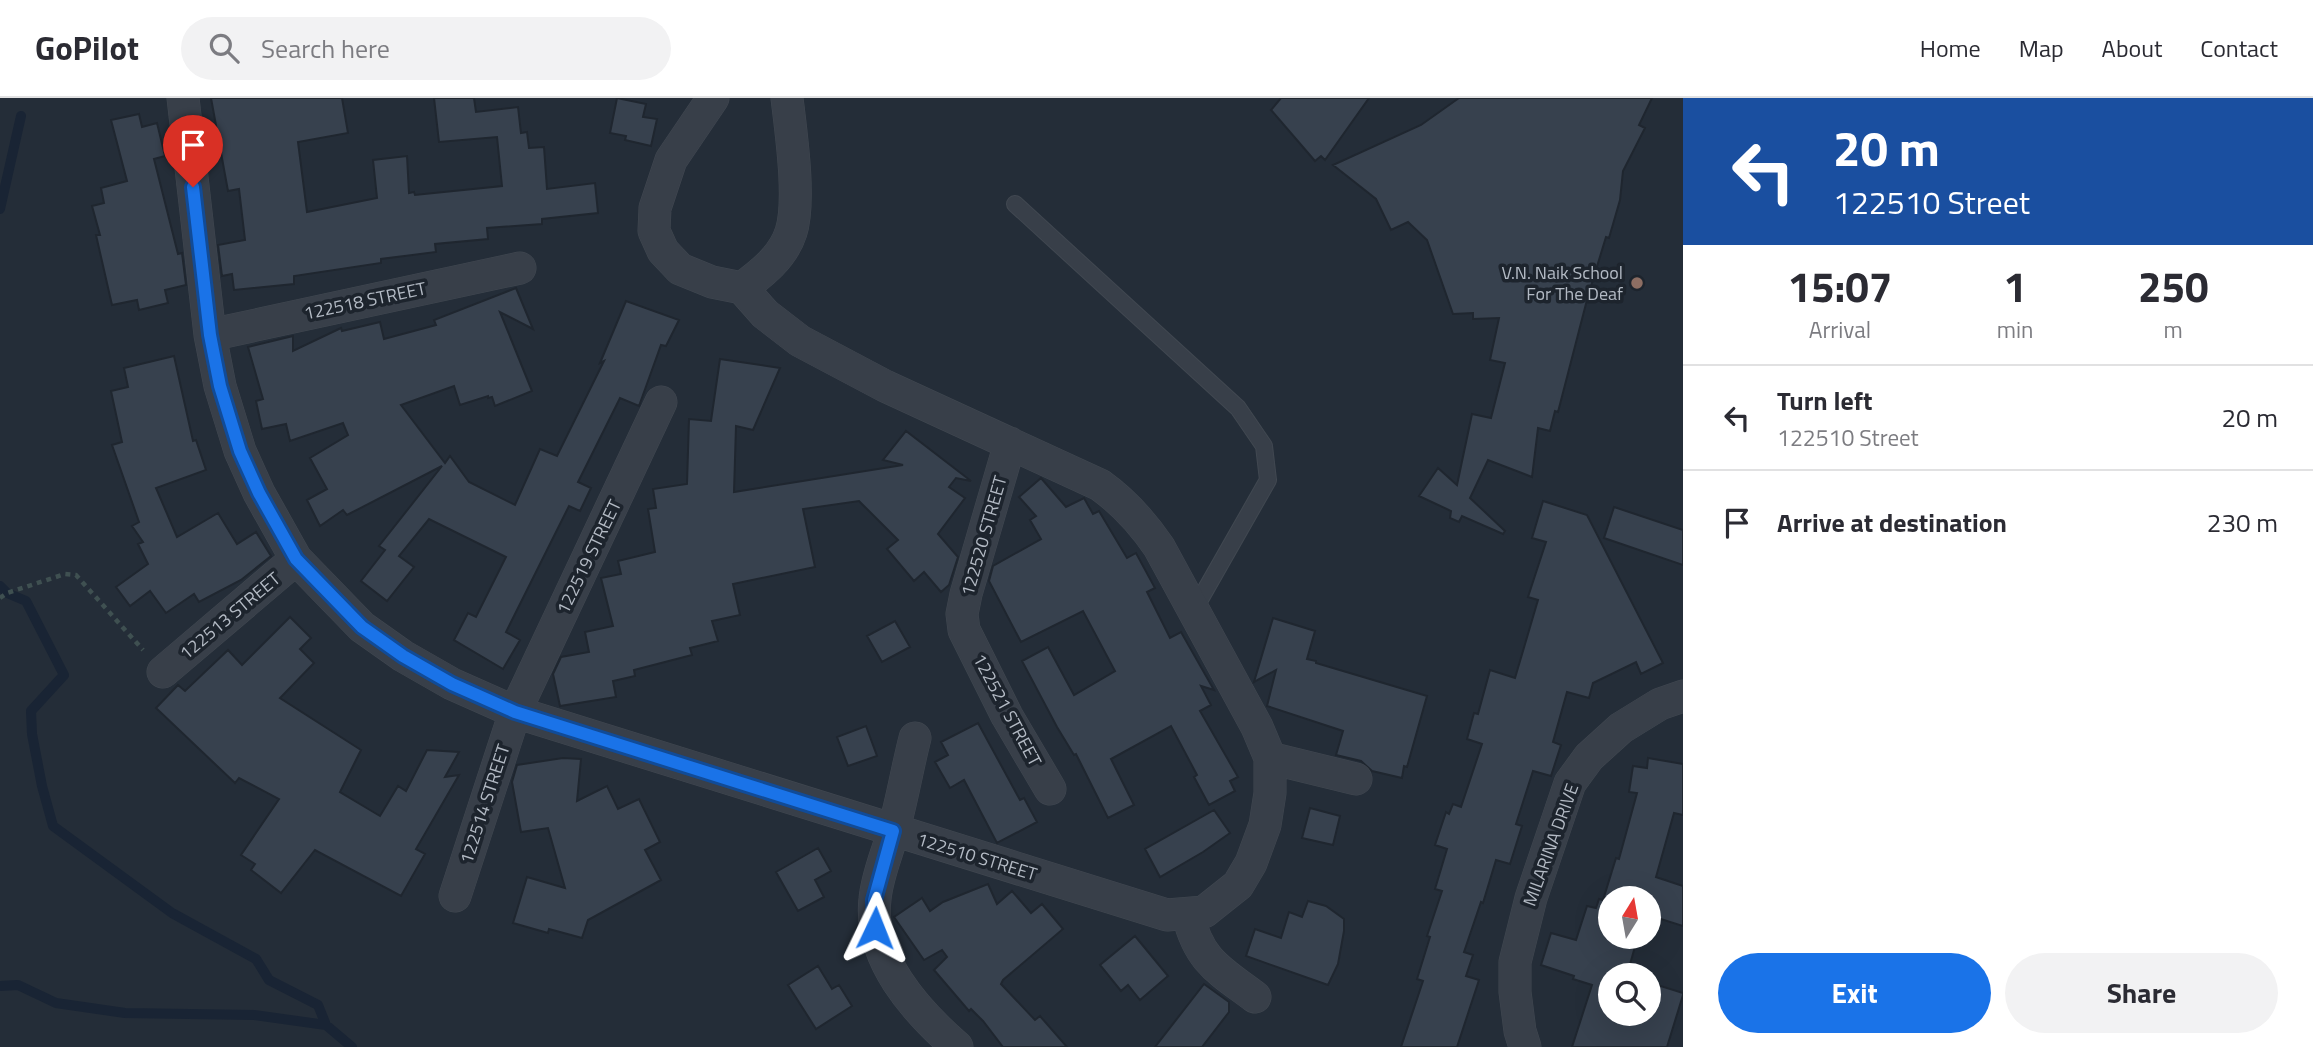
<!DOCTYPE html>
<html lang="en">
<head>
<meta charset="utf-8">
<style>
  body { margin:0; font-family:"Titillium Web",sans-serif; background:#f2f2f3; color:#2b2b33; height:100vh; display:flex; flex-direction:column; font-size:26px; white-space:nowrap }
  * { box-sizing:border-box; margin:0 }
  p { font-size:23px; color:#7c7c81 }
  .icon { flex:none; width:38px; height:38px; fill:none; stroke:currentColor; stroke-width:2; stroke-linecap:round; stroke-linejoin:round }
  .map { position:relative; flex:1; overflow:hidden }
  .details { display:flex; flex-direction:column; background:#fff; width:630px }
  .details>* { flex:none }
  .guide { background:#1a4fa0; color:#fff; overflow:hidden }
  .needle { width:46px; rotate:11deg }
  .fabs { position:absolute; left:1598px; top:788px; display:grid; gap:14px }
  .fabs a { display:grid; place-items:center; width:63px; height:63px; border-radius:50%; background:#fff; box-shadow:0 7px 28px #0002; font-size:35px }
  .pin { position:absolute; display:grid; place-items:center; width:60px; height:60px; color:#fff; margin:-72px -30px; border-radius:50% 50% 50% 0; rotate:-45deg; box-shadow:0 0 7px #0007 }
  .pin .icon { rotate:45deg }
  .me { position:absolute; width:77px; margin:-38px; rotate:2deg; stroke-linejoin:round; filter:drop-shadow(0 0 5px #0008) }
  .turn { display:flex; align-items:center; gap:24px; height:147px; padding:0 35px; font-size:32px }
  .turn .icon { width:91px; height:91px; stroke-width:2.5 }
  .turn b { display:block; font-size:49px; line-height:60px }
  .eta { display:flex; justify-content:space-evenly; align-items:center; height:119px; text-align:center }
  .eta b { font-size:42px; font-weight:700; line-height:49px }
  .button { display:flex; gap:14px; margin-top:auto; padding:14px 35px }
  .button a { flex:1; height:80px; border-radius:42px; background:#1a73e8; color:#fff; font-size:28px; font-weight:700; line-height:80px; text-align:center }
  .button a+a { background:#f2f2f3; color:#2b2b33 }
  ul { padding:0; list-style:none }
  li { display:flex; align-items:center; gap:21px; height:105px; padding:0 35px; border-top:2px solid #e1e1e2 }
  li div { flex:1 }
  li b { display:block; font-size:26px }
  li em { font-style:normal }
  header { display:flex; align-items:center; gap:42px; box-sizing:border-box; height:98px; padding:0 35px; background:#fff; border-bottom:2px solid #e1e1e2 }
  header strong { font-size:33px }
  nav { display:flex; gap:38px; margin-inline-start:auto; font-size:24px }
  .search { width:490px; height:63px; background:#f2f2f3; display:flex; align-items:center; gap:18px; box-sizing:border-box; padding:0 24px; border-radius:38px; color:#7c7c81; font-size:26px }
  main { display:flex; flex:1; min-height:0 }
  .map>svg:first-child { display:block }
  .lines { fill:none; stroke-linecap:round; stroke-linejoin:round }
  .stream { stroke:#192434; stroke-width:10 }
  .building { fill:#37414e; stroke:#1f262f; stroke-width:2 }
  .service-casing { stroke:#414851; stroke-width:18 }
  .minor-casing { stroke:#414851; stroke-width:33 }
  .path { stroke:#3f5051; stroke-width:4.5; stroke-dasharray:5 5; stroke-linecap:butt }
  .service { stroke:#383f49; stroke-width:16 }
  .minor { stroke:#383f49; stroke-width:32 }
  .route-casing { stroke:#114b97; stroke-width:18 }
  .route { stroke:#1a73e8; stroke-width:12 }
  .education-dot { fill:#8d6e63; stroke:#1d242d; stroke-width:2.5 }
  .labels { text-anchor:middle; stroke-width:7; stroke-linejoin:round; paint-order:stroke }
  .poi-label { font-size:18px; fill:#b3bac4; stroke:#1d242d; text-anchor:end }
  .street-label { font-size:18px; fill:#b3bac4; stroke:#1d242d }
</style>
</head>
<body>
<header>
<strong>GoPilot</strong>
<div class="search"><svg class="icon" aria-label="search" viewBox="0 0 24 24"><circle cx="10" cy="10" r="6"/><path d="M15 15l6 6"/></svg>Search here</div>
<nav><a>Home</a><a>Map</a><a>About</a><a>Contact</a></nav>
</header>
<main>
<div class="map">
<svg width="1683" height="949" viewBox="0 0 1683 949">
  <rect width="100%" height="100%" fill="#242d38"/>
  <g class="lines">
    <path class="stream" d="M0 111 21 18
      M0 488 7 495 26 503 64 577 31 613 32 636 42 688 53 728 172 815 256 861 269 882 318 907 326 927
      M0 888 18 887 56 905 125 915 254 917 326 927 352 949"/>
  </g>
  <path class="building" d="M211 0H342L348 35 298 44 307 114 377 100 373 62 407 58 409 95 414 94 415 97 502 88 497 39 439 44 434 0H474L476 14 518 9 521 35 527 34 529 50 544 49 547 91 595 85 598 115 542 121V126L487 130 488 141 435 146 436 154 381 161V165L294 178V186L234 192 232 176 222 178 218 147 245 142 239 91 228 93Z
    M617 0 646 6 643 19 657 21 651 48 625 42 626 38 610 35Z
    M1281 0H1369L1325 62 1321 58 1315 63 1271 12Z
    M1459 0H1652L1639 27 1645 30 1623 73 1620 102 1609 140 1606 139 1588 198 1558 314 1555 313 1550 333 1538 330 1532 379 1488 362 1470 400 1505 433 1503 436 1462 418 1459 424 1450 420 1451 413 1419 398 1438 370 1457 387 1472 316 1491 320 1505 265 1490 262 1499 220 1473 221V215L1453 216 1427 142 1408 124 1391 132 1376 101 1333 67 1421 27Z
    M139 16 142 29 157 25 165 58 154 61 178 156 182 155 186 187 165 192 168 205 139 212 137 202 112 207 96 137H100L92 108 104 105 101 90 127 83 111 22Z
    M516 190 533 231 500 214 532 293 495 308 492 299 488 300V298L460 307 454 288 401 307 445 365 450 358 469 384 515 407 540 351 557 358 604 263 600 265 626 203 679 222 666 248 661 247 639 308 620 300 578 384 591 390 580 413 569 408 506 534 520 542 503 571 454 542 468 515 476 519 506 459 429 421 399 458 414 469 387 503 361 483 385 452 379 448 442 368 347 417 343 412 320 428 307 402 327 391 310 360 348 337 343 325 290 343 286 326 262 331 256 303 263 301 248 249 293 238V253L341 230 342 233 380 224 384 241 436 227 434 222Z
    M174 258 193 343 196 342 206 372 156 390 177 439 218 415 237 446 256 434 271 458 241 482 199 504 194 496 166 515 150 493 130 508 116 489 148 466 138 446 143 444 132 428 139 424 112 347 122 344 111 293 128 289 124 270Z
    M720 261 780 270 753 332 736 328 734 394 903 367 883 362 906 333 971 383 956 380 949 389 965 400 938 436 958 459 949 487 941 494 924 474 914 483 887 451 898 442 859 403 803 411 815 469 733 486 740 517 712 523 718 543 690 550 692 557 634 572 635 578 613 583 616 599 560 608 553 576 561 559 589 554 585 534 613 528 601 480 621 476 618 463 655 454 648 411 656 410 653 391 687 386 689 321 711 323Z
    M1041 380 1066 409 1084 400 1093 416 1099 413 1127 460 1136 455 1155 490 1147 494 1170 540 1181 534 1214 592 1201 588 1211 607 1200 613 1238 679 1230 683 1235 693 1209 707 1194 679 1197 677 1171 628 1111 661 1134 707 1108 720 1076 656 1074 657 1057 629 1022 563 1048 549 1074 597 1115 573 1083 513 1021 544 989 483 993 468 1041 441 1030 422 1036 418 1019 399Z
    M1543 403 1587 417 1663 565 1641 576 1636 564 1593 585 1589 600 1567 594 1553 644 1561 647 1551 678 1533 673 1516 726 1522 728 1510 766 1496 762 1483 805 1481 804 1464 854 1473 857 1466 878 1479 882 1457 949H1401L1423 883 1417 881 1430 839 1427 838 1442 793 1435 791 1447 751 1435 747 1446 714 1449 716 1453 706 1461 709 1482 646 1467 641 1474 615 1478 616 1490 572 1515 580 1538 502 1528 499 1546 444 1532 440Z
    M1614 409 1683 432V467L1604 440Z
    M290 519 311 540 300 551 314 565 280 600 361 652 340 694 380 718 398 688 406 693 427 652 459 654 445 679 459 677 416 751 425 756 401 798 315 752 281 795 251 772 255 766 241 757 279 701 239 680 235 685 156 610 178 587 185 593 228 552 242 567Z
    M1273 520 1315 533 1307 561 1316 563V565L1427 598 1407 669 1404 668 1402 680 1372 673 1361 663 1336 657 1343 633 1267 608 1276 572 1254 584Z
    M895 523 910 549 882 564 867 538Z
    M978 625 1020 702 1024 700 1037 724 997 745 964 682 950 690 935 664 948 657 941 644Z
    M866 628 877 658 848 668 837 639Z
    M563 660 581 661 577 703 607 688 618 711 639 701 660 744 645 752 661 782 588 822 582 840 549 831 548 835 513 825 527 779 565 790 548 730 521 734 512 684 517 667Z
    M1648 660 1683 666V717L1674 715 1656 779 1683 788V828L1648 817V800H1610V838H1638L1627 877H1610V915H1648V884L1683 895V897L1667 949H1572L1592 887 1573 881 1574 878 1541 867 1551 835 1576 842 1587 808 1596 810 1599 801 1603 802 1616 760 1619 761 1637 695 1629 694 1633 668 1647 670Z
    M1310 710 1340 718 1333 747 1302 740Z
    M1214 712 1230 735 1203 754 1160 779 1145 751Z
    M818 750 831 773 815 782 824 799 798 813 776 774Z
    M988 786 997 806 1012 793 1031 815 1042 806 1063 831 1003 882 1001 886 1035 922 1040 918 1067 949H1003L983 923 971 911 969 913 934 872 947 859 942 852 924 862 894 819 922 800 930 813 943 804Z
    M1308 803 1326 808 1344 821V833L1338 866 1328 887 1246 858 1255 831 1281 840 1289 814 1302 819Z
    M1135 838 1168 878 1140 902 1128 887 1121 893 1100 867Z
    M818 868 832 891 839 887 852 908 816 931 788 887Z
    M1204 886 1229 904V914L1202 949H1155Z"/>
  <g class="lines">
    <g class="service-casing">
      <path id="service" d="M1015 106 1238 310 1264 348 1268 382 1194 512"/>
    </g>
    <g class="minor-casing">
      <path id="minor" d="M183 0 210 237 220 288 240 353 259 395 296 461 362 529 403 558 452 586 515 614 1167 817 1204 814 1238 787 1251 765 1265 727 1270 695V660L1257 629 1159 449C1142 424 1125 405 1100 387L885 288 800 243 765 216 742 190 712 184 680 171 663 153 654 133 655 110 671 62 713 0
        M742 190C762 175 783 159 791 134 801 103 791 34 787 0
        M210 237 520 170
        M1010 345 966 496 962 516 964 532 1007 618 1050 691
        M163 574 296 461
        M915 640C907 671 902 703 893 734 887 756 877 778 875 801 868 861 916 913 957 949
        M1270 660 1356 681
        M455 798 515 614 661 304
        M1188 817C1199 863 1219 872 1255 899
        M1525 949 1520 933 1515 894V864L1531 800 1570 685 1589 659 1621 630 1660 606 1683 598"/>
    </g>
    <path class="path" d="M0 500 7 495 65 476 76 477 143 552"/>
    <use href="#service" class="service"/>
    <use href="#minor" class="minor"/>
  </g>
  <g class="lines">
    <g class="route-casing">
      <path id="route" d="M193 89 210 237 220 288 240 353 259 395 296 461 362 529 403 558 452 586 515 614 893 733 874 802 875 830"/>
    </g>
    <use href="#route" class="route"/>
  </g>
  <circle class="education-dot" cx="1637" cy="185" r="7"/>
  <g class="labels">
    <g class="poi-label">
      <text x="1623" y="181">V.N. Naik School<tspan x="1623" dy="21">For The Deaf</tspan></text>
    </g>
    <g class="street-label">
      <text transform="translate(365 203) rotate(-12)" y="6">122518 STREET</text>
      <text transform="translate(984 438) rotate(-74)" y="6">122520 STREET</text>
      <text transform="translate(589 459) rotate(-64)" y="6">122519 STREET</text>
      <text transform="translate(230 518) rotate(-40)" y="6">122513 STREET</text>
      <text transform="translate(1007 612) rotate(62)" y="6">122521 STREET</text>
      <text transform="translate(485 706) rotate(-72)" y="6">122514 STREET</text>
      <text transform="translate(1551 747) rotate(-70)" y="6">MILARINA DRIVE</text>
      <text transform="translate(977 759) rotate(17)" y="6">122510 STREET</text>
    </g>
  </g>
</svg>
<div class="fabs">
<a><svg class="needle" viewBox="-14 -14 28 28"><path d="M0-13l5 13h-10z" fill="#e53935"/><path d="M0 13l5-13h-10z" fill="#7c7c81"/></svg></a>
<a><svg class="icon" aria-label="search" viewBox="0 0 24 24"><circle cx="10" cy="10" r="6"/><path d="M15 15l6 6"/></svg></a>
</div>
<div class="pin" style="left:193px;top:89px;background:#d93025"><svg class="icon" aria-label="arrive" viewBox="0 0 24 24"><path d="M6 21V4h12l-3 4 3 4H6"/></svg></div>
<svg class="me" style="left:875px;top:830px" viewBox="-20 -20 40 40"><path d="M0-17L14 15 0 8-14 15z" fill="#1a73e8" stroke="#fff" stroke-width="4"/></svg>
</div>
<section class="details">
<div class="guide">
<div class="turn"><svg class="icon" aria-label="left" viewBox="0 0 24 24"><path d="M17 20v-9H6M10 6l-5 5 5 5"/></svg><div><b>20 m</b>122510 Street</div></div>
</div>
<div class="eta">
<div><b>15:07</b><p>Arrival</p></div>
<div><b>1</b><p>min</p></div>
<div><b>250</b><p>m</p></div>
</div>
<ul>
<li><svg class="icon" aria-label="left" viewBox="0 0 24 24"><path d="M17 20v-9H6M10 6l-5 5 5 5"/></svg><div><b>Turn left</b><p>122510 Street</p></div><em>20 m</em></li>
<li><svg class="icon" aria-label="arrive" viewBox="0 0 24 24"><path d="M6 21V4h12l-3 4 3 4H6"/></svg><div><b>Arrive at destination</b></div><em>230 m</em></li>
</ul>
<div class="button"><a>Exit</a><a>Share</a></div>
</section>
</main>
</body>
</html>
